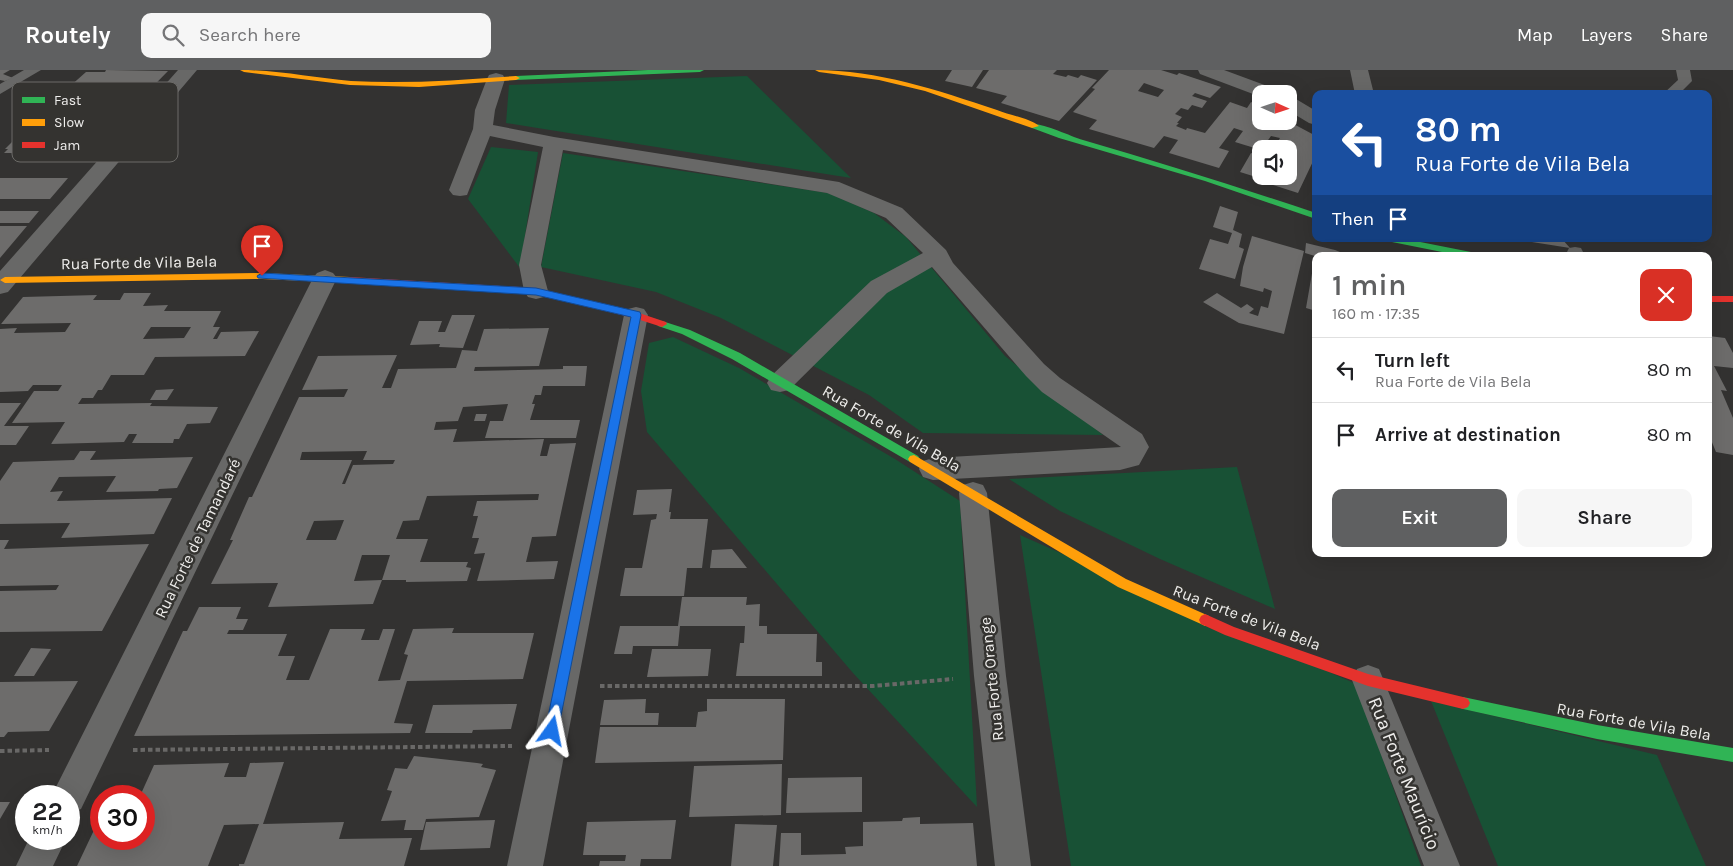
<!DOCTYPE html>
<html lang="en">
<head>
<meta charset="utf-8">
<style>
  body { margin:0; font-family:Karla,sans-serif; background:#f6f6f6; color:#202124; height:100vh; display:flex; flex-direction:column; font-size:19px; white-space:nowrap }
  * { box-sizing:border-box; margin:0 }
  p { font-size:16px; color:#757577 }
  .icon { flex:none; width:28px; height:28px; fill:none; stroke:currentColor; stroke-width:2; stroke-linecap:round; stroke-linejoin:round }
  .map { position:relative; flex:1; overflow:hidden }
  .drawer { position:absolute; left:1312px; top:182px; width:400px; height:305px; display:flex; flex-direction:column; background:#fff; border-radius:10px; box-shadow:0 5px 20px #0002 }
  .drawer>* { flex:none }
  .top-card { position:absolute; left:1312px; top:20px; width:400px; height:152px; border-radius:10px; box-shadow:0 5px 20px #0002; background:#1a4fa0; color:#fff; overflow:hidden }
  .needle { width:32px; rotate:93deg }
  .tools { position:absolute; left:1252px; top:15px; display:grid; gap:10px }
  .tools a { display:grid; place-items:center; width:45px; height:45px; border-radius:10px; background:#fff; box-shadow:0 5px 20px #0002; font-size:25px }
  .speed { position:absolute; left:15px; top:715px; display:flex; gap:10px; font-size:25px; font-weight:700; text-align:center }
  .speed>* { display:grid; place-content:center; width:65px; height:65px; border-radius:50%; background:#fff; box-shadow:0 5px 20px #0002; line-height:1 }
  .speed small { font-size:12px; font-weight:400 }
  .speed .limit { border:8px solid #d22; background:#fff; color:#111 }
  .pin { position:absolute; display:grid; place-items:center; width:42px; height:42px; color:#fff; margin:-51px -21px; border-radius:50% 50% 50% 0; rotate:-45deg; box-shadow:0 0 5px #0007 }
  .pin .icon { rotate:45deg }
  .me { position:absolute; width:55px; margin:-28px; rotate:12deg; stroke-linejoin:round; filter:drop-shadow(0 0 4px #0008) }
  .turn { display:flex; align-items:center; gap:18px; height:105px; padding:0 20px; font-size:22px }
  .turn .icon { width:65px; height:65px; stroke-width:2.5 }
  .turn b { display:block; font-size:35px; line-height:42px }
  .then { display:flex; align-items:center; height:48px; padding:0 20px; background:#0003; gap:10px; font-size:19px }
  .round { display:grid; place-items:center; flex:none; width:52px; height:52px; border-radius:10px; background:#f6f6f6 }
  .head { display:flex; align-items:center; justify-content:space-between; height:85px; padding:0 20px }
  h1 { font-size:30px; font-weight:600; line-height:38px; color:#5f6061 }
  .primary-button { display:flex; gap:10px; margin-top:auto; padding:10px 20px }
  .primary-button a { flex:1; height:58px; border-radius:10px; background:#5f6061; color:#fff; font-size:20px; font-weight:600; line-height:58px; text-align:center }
  .primary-button a+a { background:#f6f6f6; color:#202124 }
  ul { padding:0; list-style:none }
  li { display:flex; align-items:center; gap:15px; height:65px; padding:0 20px; border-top:1px solid #e0e0e0 }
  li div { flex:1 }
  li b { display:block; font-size:19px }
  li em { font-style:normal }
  header { display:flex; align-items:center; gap:30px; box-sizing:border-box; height:70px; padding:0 25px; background:#5f6061; color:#fff }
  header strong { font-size:24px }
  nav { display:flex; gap:28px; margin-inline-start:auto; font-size:18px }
  .search { width:350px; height:45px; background:#f6f6f6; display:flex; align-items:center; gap:12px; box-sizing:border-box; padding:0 18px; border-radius:10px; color:#757577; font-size:19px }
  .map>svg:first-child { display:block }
  .green { fill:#185135 }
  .building { fill:#6d6c6b; fill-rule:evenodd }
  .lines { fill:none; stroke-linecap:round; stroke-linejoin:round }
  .path { stroke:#696867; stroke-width:4; stroke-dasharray:4.5 3; stroke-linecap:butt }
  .lane { fill:#686867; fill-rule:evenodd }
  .street { fill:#686867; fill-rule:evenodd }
  .fast { fill:#30b455; fill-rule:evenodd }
  .slow { fill:#ff9f0a; fill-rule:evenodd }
  .jam { fill:#e5322d; fill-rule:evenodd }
  .route { fill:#1a73e8; stroke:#114b97 }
  .labels { text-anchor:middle; stroke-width:5; stroke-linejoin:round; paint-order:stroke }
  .street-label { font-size:16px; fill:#efeeec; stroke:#343330 }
  .near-street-label { font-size:19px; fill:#efeeec; stroke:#343330 }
  .key { fill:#343330; stroke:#6c6b68; stroke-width:1 }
  .key-label { font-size:14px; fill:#efeeec }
</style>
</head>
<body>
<header>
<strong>Routely</strong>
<div class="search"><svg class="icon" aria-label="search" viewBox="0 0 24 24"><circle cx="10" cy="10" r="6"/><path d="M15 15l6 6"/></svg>Search here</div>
<nav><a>Map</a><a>Layers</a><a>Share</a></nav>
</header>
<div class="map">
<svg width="1733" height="796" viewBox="0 0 1733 796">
  <rect width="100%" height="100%" fill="#333231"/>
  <path class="green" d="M747 6 851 108 506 53 509 15Z
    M491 77 538 82 520 198 468 129Z
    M563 83 828 123 874 143 906 167 1005 286 1103 365 923 363 869 325 721 248 656 222 541 197Z
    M673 267 739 298 895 389 960 431 977 737 853 603 647 362 641 321 649 273Z
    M1237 397 1275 539 1160 489 1060 441 1009 409Z
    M1020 465 1356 614 1421 796H1071Z
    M1431 631 1657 685 1706 796H1498Z"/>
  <path class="building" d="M0 0H10L3 4 13 8 5 11 0 10Z
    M106 0 168 1 118 52 100 51 91 60 37 57 45 49 26 50 37 40 42 41 86 2H105ZM54 41 69 42 65 46 50 45Z
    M952 0H983L972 17 945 11Z
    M989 0H1057L1053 4 1066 7 1068 5 1078 8 1081 5 1097 10 1059 51 1001 33 1007 26 976 18Z
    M1109 0H1161L1177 5 1179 3 1221 17 1210 28 1195 23 1192 26 1207 31 1202 38 1192 35 1188 40 1181 38 1175 44 1182 47 1177 53H1179L1176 56 1186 60 1187 58 1205 63 1230 32 1247 38 1251 32 1261 37 1254 47 1261 49V51H1288L1316 66V85L1298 123 1255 109 1256 107 1240 102 1251 83 1261 86V106H1289V79H1273L1280 68 1271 66 1261 80 1235 72 1243 61 1234 58 1219 78 1229 81 1219 98 1169 83 1178 70 1164 66 1154 78 1089 59 1097 50 1073 42 1095 19 1092 18ZM1144 13 1164 20 1158 27 1138 21Z
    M33 70 91 72 81 82 16 80 12 83H4L8 79H5L13 71 31 72Z
    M0 108H68L50 129H0Z
    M1220 136 1238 142 1233 160 1242 164 1239 177 1244 179 1235 209 1199 199 1210 169 1228 174 1232 163 1213 157Z
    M0 141H39L29 153H0Z
    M0 156H27L0 188Z
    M1252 166 1304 181 1284 264 1239 253 1203 232 1217 223 1241 238 1247 234 1254 239 1249 243 1258 246 1261 236 1268 238 1272 221 1264 218 1263 222 1240 216 1243 197Z
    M1519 169H1562L1570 178 1519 170Z
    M1306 173 1335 180 1345 184V186H1316V241L1306 238 1315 186 1305 183Z
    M124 223H151L143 236 168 235 164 241H221L213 257H220L213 269H217L221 262 259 261 245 286 155 287 144 305H111L102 320H98L93 328H82L78 334 152 333 150 336 218 337 210 353 187 354 179 369H174L173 373H132L137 364H129L124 372 51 374 65 352 12 353 34 321H58L62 315H33L28 321 0 322V259L17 258 14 263 65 262 71 253 1 254 23 227 97 225 93 230H120ZM151 257H191L184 268 143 269Z
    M452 245H475L463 278 439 277 440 274 410 275 419 251H442L438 262H445Z
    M549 258 539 296 475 297 474 301 563 299V296H587L585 316H543L541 325H535L532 334H535L530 350H580L576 368H485L490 351H503L508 334 463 337 458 351 436 352 434 360 457 359 453 372 544 369 540 386H547L550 374 576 373 556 466 532 467 526 492 558 491 554 509 477 511 485 483 474 484 479 468H472L478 446H473L477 431 538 430 539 424 427 426 419 450 403 451 396 469H428L420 492H468L466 497 471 498 467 511 406 512V510H382L390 485H362L354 511 382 510 373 534 268 537 278 513 211 514 233 470H230L249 427H252L299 327H344L348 319 302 320 318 286 397 285 382 318H391L398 299 456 298 462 280 477 281 484 259ZM367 381 363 390H395L393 394 353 395 345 414H342L352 390H300L302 382ZM344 450 336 470H306L314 451Z
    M1709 266 1725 268 1733 283V298L1714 296 1727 321 1721 320 1733 348V385L1716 382 1709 365Z
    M174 319 167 330H150L156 320Z
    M0 333H21L4 356H29L16 375H0Z
    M476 344H487L485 351H474Z
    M80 381H96L90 390 193 387 177 418 159 419 158 421 106 422 116 406 59 407 50 422 63 421 57 431 172 428 154 464 61 468 70 453 0 454V411L13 392 74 390Z
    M672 419 669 442H671L670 449H708L702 498H687L684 526H620L625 498H642L651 450 656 449 657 444 633 445 637 420Z
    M0 470H9L4 479 149 474 102 561 0 562V521L56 520 59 515 0 516Z
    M732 479 747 498H710L712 480Z
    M682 527H747L746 535 760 534 759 556H767V564H817L816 592H822V606H736L740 573H744L745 556H680L678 576H633L632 584H614L620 556H678Z
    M199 537H241L236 549H248L243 560H229L227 564H287L278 586H295L286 610H309L330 559H365L361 570H379L383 559H395L378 611 400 610 408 585 404 584 413 559 454 558 452 563H534L523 609 407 611 394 653 413 654 410 663 134 666 183 561H187Z
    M31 578 51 579 34 606H14Z
    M652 579H711L708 606 647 607Z
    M78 611 49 661 8 662 4 667H0V612Z
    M646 629 645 643H659L658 655H600L604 630Z
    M707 629H785L783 690 595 693 600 657H696L698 642 707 641Z
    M517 634 511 659 473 660 472 663H425L433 635Z
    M414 686 477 693 483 694 481 697 496 700 479 747 426 749 423 760H404L406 750 381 751 392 721 387 720 395 698 407 699Z
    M284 692 263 754 344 752 339 769 412 768 404 796H239V794H244L259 754 224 755 208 796H77L95 758 101 757V769H144V726H140L154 695 229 693 224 707H246L250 693Z
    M782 694 781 745 689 747 694 696Z
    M862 707V742L786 743 788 708Z
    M0 732H10L0 749Z
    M920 747V754L973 753 977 796H779L781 763H801V785L846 784 845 777 863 776V752L902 751 903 748Z
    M495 750 490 778 420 780 426 752Z
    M676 750 671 789H641L640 796H599L600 791H625L626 785H583L587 752Z
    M735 754 777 755 773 796H731Z"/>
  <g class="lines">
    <path class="path" d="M600 616H873L953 609
      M133 680 512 676
      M0 681 49 680"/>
    <path class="lane" d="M24 0H41L0 24V14Z
      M1676 0H1690L1692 11 1679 24H1663L1678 10Z
      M1575 177 1581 178 1585 186H1569L1567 182 1569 178Z"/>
    <path class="street" d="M178 0H197L8 222 0 224V201Z
      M1198 0H1224L1278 20 1280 24H1261V27L1200 4Z
      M1350 0H1368L1374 24H1355Z
      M496 3 503 5 505 9 495 40 493 55 554 67 839 112 902 138 946 180 953 193 1044 294 1060 308 1142 364 1149 377 1139 395 1120 400 933 410 923 407 919 399 923 391 933 388 1121 377 1042 322 1026 306 932 197 887 223 789 320 780 322 771 320 767 313 771 306 871 211 923 183 886 148 827 123 563 80 541 195 548 221 544 227 536 229 528 227 524 221 519 195 543 77 490 66 467 125 460 126 453 125 449 120 473 59 475 40 487 9 489 5Z
      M1289 27 1296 29 1316 41V55L1309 53 1289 41Z
      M325 200 333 203 337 208 81 739 69 744V726H52L57 715 313 208 317 203Z
      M636 237 644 239 648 245 543 796H507L624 245 628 239Z
      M973 412 983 415 987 423 1006 606 1031 796H995L974 606 959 423 963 415Z
      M1368 595 1379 599 1460 796H1424L1352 610 1357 599Z
      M29 769H66L53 796H16Z"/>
    <path class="fast" d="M648 0H704L700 2 516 10 512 8 516 6Z
      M1032 54C1043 53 1070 66 1083 70 1161 93 1239 117 1316 143V149L1205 111 1059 68 1032 58Z
      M1388 169H1405L1476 183 1481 186H1462L1392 172Z
      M662 251 690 260 740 283 918 386 920 389 918 392H910L732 289 682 264 658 256 657 254Z
      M1463 627 1597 655 1733 678V692L1597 669 1463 639 1458 637 1456 633 1458 629Z"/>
    <path class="slow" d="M240 0C278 0 314 8 351 11 406 14 461 10 516 6L520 8 516 10 419 17 350 15 244 2Z
      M815 0C878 0 937 20 997 40 1009 45 1029 48 1039 56L1032 58 925 21 879 10 819 2Z
      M262 203 350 207 355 210 350 213 262 209 5 213 0 210 5 207Z
      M914 385 1126 509 1209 546 1211 550 1209 554 1205 556 1201 554 1118 517 910 392 908 389 910 386Z"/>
    <path class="jam" d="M350 207 536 218 636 242 666 252 667 254 662 257 634 248 536 224 347 212V208Z
      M1709 226H1733V232H1709Z
      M1205 544 1234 557 1368 604 1463 627 1468 629 1470 633 1468 637 1463 639 1368 616 1225 565 1201 554 1199 550 1201 546Z"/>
  </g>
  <path class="route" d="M262 203 536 218 640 242 641 245 557 666 552 668 547 666 545 661 631 247 536 225 258 208 257 206Z"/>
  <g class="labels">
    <g class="street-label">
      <text transform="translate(139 192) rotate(-1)" y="6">Rua Forte de Vila Bela</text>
      <text transform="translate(892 358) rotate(30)" y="6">Rua Forte de Vila Bela</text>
      <text transform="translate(197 468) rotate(-64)" y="6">Rua Forte de Tamandaré</text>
      <text transform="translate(1247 547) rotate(21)" y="6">Rua Forte de Vila Bela</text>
      <text transform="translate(991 609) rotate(-96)" y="6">Rua Forte Orange</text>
      <text transform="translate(1634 651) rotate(10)" y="6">Rua Forte de Vila Bela</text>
    </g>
    <g class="near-street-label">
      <text transform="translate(1405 703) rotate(68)" y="7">Rua Forte Maurício</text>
    </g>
  </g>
  <rect x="12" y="12" width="166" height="80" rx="8" class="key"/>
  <rect x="22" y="27" width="23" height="6" fill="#30b455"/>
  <rect x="22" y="49" width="23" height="7" fill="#ff9f0a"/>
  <rect x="22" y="72" width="23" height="6" fill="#e5322d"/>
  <g class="key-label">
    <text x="54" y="35">Fast</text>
    <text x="54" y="57">Slow</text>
    <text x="54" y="80">Jam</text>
  </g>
</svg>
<div class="tools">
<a><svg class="needle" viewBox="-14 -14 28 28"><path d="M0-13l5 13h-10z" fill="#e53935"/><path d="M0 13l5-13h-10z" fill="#757577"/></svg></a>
<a><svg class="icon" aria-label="sound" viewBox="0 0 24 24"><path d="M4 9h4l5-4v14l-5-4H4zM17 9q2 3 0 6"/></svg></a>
</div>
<div class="speed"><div>22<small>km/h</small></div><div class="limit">30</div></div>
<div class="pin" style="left:262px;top:206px;background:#d93025"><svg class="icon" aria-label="arrive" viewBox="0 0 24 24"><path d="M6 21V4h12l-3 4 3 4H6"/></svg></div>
<svg class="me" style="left:552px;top:661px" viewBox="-20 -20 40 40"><path d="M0-17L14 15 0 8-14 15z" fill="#1a73e8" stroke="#fff" stroke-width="4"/></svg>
<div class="top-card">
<div class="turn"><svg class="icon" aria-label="left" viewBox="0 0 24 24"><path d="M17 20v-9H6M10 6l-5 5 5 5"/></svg><div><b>80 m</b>Rua Forte de Vila Bela</div></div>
<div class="then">Then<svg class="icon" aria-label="arrive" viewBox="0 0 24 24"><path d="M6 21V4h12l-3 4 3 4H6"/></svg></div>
</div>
<section class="drawer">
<div class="head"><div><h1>1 min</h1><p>160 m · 17:35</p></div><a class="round" style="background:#d93025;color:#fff"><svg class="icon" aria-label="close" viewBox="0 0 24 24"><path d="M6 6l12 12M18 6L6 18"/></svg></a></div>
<ul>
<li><svg class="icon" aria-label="left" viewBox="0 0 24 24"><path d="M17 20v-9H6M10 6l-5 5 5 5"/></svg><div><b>Turn left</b><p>Rua Forte de Vila Bela</p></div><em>80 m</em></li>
<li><svg class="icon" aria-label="arrive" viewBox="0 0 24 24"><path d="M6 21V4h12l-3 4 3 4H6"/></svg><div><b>Arrive at destination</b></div><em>80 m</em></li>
</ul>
<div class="primary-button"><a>Exit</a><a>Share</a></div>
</section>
</div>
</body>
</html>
